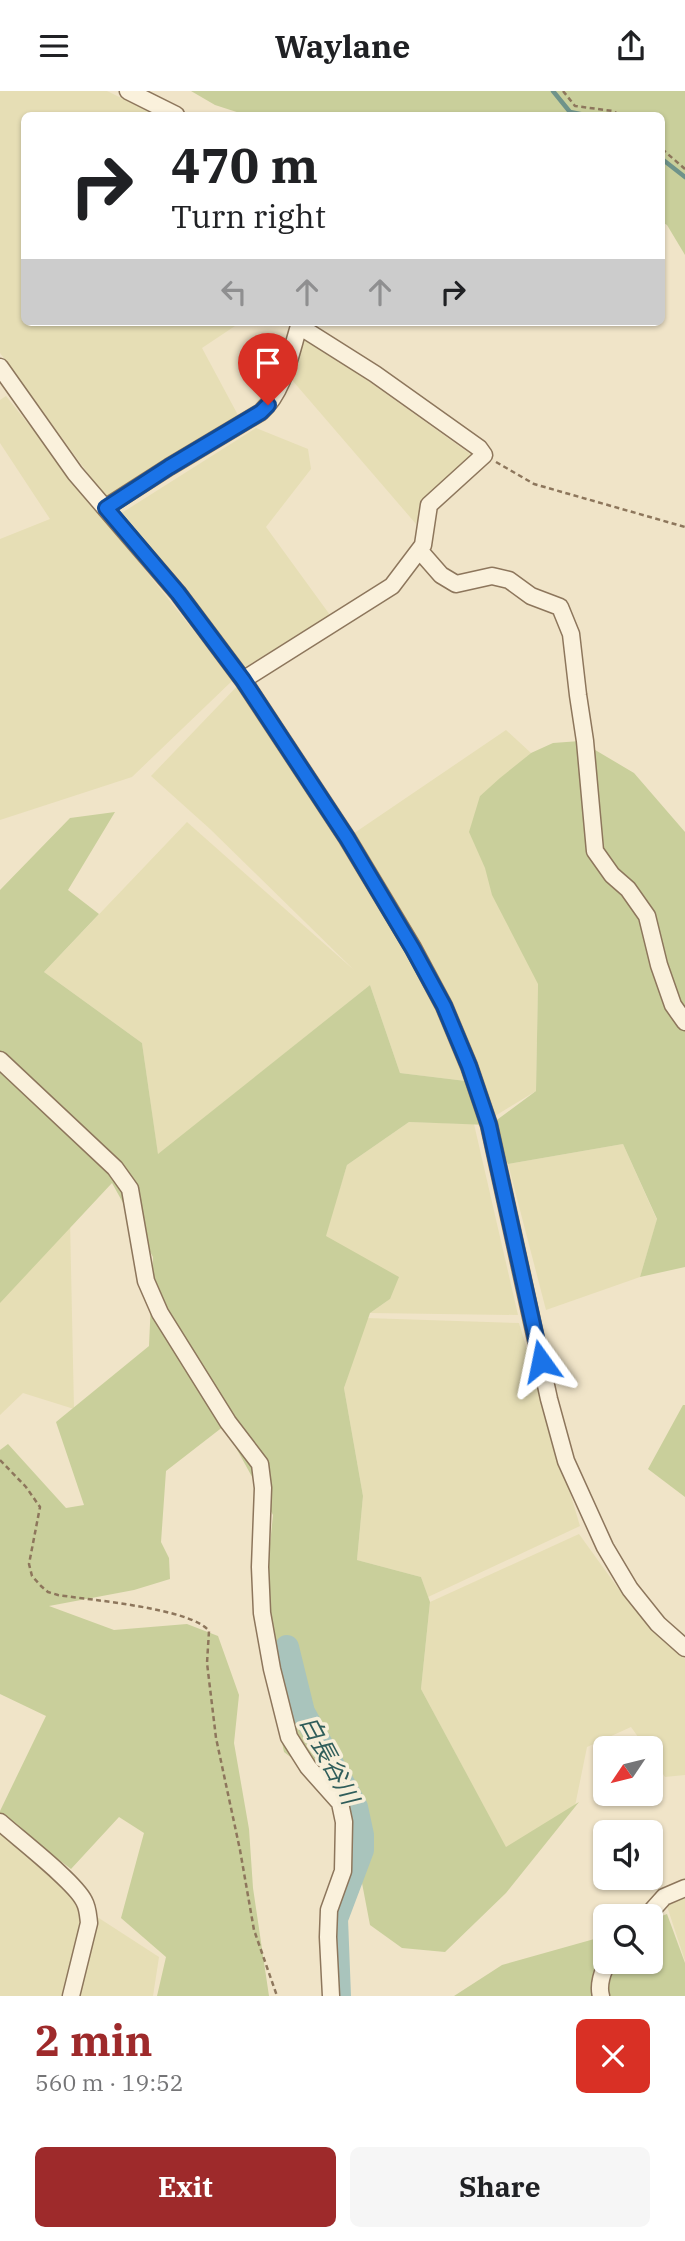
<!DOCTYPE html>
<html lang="en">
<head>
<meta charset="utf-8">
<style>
  body { margin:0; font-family:"IBM Plex Serif","Noto Sans JP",serif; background:#f6f6f6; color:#202124; height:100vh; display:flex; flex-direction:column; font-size:26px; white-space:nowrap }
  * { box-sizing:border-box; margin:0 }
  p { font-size:23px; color:#757577 }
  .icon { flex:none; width:38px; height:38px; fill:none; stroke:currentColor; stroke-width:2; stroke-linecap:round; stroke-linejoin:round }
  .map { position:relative; height:1905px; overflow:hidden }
  .drawer { display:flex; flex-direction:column; background:#fff; flex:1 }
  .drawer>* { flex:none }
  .banner { position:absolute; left:21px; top:21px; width:644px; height:214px; border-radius:10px; box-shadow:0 2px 5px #0004; background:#fff; color:#202124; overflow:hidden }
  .needle { width:46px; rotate:235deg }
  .buttons { position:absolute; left:593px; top:1645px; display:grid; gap:14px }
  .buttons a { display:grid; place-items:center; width:70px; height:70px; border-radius:10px; background:#fff; box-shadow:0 2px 5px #0004; font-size:35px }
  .pin { position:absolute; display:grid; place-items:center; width:60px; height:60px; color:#fff; margin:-72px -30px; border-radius:50% 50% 50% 0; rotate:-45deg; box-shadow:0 0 7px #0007 }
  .pin .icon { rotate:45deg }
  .me { position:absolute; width:77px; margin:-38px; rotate:348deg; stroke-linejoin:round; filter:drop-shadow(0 0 5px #0008) }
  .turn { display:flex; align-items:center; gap:24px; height:147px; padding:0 35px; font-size:32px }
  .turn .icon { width:91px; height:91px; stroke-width:2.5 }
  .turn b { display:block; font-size:49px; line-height:60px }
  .lanes { display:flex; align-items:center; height:66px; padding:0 35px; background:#0003; justify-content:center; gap:35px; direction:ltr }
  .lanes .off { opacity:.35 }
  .round { display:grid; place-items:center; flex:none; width:74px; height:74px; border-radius:10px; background:#f6f6f6 }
  .overview { display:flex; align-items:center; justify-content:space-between; height:119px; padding:0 35px }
  h1 { font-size:42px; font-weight:700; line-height:52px; color:#9e2a2b }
  .primary-button { display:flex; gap:14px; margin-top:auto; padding:14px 35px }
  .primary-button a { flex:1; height:80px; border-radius:10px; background:#9e2a2b; color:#fff; font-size:28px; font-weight:700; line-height:80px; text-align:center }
  .primary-button a+a { background:#f6f6f6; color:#202124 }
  header { display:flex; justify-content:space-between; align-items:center; height:91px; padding:0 35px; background:#fff; font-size:32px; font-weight:700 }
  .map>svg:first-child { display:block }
  .farmland { fill:#e6deb5 }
  .green { fill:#c9cf9b }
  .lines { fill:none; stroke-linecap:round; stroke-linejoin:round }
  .stream { stroke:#6f938a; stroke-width:4.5 }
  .river { stroke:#a9c4bc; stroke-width:24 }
  .minor-casing { stroke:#8d765c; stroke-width:19 }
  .path { stroke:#8d765c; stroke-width:2.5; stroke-dasharray:5 3.5; stroke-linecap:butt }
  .minor { stroke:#faf1dc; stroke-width:16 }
  .route-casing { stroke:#114b97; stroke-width:18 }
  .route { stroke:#1a73e8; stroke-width:12 }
  .labels { text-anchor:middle; stroke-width:7; stroke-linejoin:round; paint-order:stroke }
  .water-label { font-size:24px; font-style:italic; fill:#2f5d5a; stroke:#f7eed8 }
</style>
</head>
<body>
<header><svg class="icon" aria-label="menu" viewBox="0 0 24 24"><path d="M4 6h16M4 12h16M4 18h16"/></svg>Waylane<svg class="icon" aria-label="share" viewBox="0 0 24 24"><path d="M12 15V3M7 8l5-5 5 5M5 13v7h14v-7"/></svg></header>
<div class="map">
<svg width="685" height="1905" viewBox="0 0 685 1905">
  <rect width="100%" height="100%" fill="#f0e4c8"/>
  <path class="farmland" d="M0 0H107L156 24H24V231H241L202 257 239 326 108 410 0 262Z
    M303 243 473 365 423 410 416 433 292 289Z
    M6 305 233 589 132 686 0 729V448L50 428 0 352V309Z
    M256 337 308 358 311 378 266 436 330 524 244 577 183 492 120 423Z
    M243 589 347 747 506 639 531 662 480 705 538 892 536 1000 495 1025 454 948 474 991 400 982 370 894 158 1064 142 952 44 881 187 731 354 879 210 738 151 685Z
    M409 1031 474 1033 518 1224 370 1222 390 1208 325 1145 347 1074Z
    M623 1053 657 1129 640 1186 546 1219 508 1073Z
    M70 1130 74 1318 23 1302 0 1324V1180Z
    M366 1227 519 1232 580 1435 428 1506 421 1486 357 1469 363 1405 344 1297Z
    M579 1443 618 1497 685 1568V1684L665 1686 651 1665V1657H646L631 1636 587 1656 575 1715 506 1757 421 1598 430 1511Z
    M0 1732 88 1820 159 1866 153 1905H0Z
    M685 1802V1870L664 1806Z"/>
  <path class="green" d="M191 0H685V164L667 134 662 131V24H246L215 14Z
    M580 650 634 682 685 741V1176L640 1186 657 1128 623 1053 508 1073 489 1034 409 1031 347 1074 326 1145 399 1186 390 1208 370 1222 344 1297 363 1405 357 1469 421 1486 430 1511 421 1598 506 1756 579 1711 506 1802 445 1861 402 1857 370 1834 362 1792 337 1702 284 1661 273 1606 264 1511 273 1424 224 1335 166 1380 161 1451 169 1467 170 1488 134 1499 49 1515 114 1539 187 1533 218 1545 239 1604 234 1652 249 1738 253 1797 269 1905H157L166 1866 121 1827 144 1742 119 1726 71 1778 0 1724V1720L46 1625 0 1603V1359L8 1353 66 1417 84 1414 56 1331 149 1255 153 1166 112 1092 0 1212V799L70 727 115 721 68 799 99 823 44 881 142 952 158 1063 370 894 400 982 474 991 490 1034 536 1000 538 893 492 804 485 777 469 741 480 705 500 687 531 662 553 652Z
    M683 1314H685V1406L648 1378Z
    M667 1823 685 1872V1905H454L502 1874 605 1845 606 1871H651V1829Z"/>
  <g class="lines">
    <path class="stream" d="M553 0 570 21 585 24
      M662 68 685 86"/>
    <path class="river" d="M287 1556 303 1621 356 1716 362 1744V1759L336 1828 339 1905"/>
    <g class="minor-casing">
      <path id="minor" d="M128 0 176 24
        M0 276 75 382 178 502 243 589 347 747 413 857 444 915 469 975 489 1034 549 1308 566 1370 605 1456 630 1498 658 1533 685 1557
        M105 417 169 376 261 321C284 300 290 264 299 235L305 231
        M420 460 441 484 456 493 492 485 509 489 531 505 560 516 571 543 578 604 585 650 595 760 612 784 628 798 647 825 659 874 673 914 685 931
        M243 589 392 495 423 454 429 414 484 364 479 357 375 283 299 235
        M0 969 115 1077 130 1098 146 1190 160 1222 228 1331 260 1373 263 1397 260 1476 262 1522 272 1578 289 1646 308 1676 340 1712 344 1731 343 1780 329 1819 328 1846 331 1905
        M0 1731C19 1748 75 1791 84 1810 88 1817 88 1824 89 1832L71 1905
        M647 1825 664 1806 685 1797
        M601 1905C598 1895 602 1879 609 1871"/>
    </g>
    <path class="path" d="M563 0 575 15 613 20 620 24
      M662 58 685 78
      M496 371 534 393 685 436
      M0 1369 26 1396 40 1416 29 1473 32 1485 41 1495 48 1501 58 1504C89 1509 191 1517 209 1540L207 1572 216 1647 240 1759 254 1839 277 1905"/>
    <use href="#minor" class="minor"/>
  </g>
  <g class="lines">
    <g class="route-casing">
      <path id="route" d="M268 314 261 321 169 376 106 417 178 502 243 589 347 747 413 858 444 915 469 975 489 1034 541 1270"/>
    </g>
    <use href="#route" class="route"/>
  </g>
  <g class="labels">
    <g class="water-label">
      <text transform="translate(329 1669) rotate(62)" y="8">白長谷川</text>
    </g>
  </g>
</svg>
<div class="buttons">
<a><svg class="needle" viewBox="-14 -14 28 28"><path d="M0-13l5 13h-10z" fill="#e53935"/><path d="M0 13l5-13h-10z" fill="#757577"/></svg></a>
<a><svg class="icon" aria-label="sound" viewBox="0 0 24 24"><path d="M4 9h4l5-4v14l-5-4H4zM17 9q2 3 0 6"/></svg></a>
<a><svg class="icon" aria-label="search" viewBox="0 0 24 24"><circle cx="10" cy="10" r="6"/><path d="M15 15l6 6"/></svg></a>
</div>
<div class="pin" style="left:268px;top:314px;background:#d93025"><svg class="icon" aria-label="arrive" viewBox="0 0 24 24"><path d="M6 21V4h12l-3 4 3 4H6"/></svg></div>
<svg class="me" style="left:541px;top:1270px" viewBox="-20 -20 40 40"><path d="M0-17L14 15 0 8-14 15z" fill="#1a73e8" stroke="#fff" stroke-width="4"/></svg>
<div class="banner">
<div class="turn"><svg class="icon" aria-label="right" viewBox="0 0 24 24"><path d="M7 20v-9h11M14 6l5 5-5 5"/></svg><div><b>470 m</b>Turn right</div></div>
<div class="lanes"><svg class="icon off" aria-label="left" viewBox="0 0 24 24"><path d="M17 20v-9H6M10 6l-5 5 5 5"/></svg><svg class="icon off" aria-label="ahead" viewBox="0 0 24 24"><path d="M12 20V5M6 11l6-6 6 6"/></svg><svg class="icon off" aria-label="ahead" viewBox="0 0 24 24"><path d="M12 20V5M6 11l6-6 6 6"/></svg><svg class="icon" aria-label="right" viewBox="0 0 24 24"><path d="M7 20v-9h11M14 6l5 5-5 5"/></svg></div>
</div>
</div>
<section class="drawer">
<div class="overview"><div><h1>2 min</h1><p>560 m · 19:52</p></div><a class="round" style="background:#d93025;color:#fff"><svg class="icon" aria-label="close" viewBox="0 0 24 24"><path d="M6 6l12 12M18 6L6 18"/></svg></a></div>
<div class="primary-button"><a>Exit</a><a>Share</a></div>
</section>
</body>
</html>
